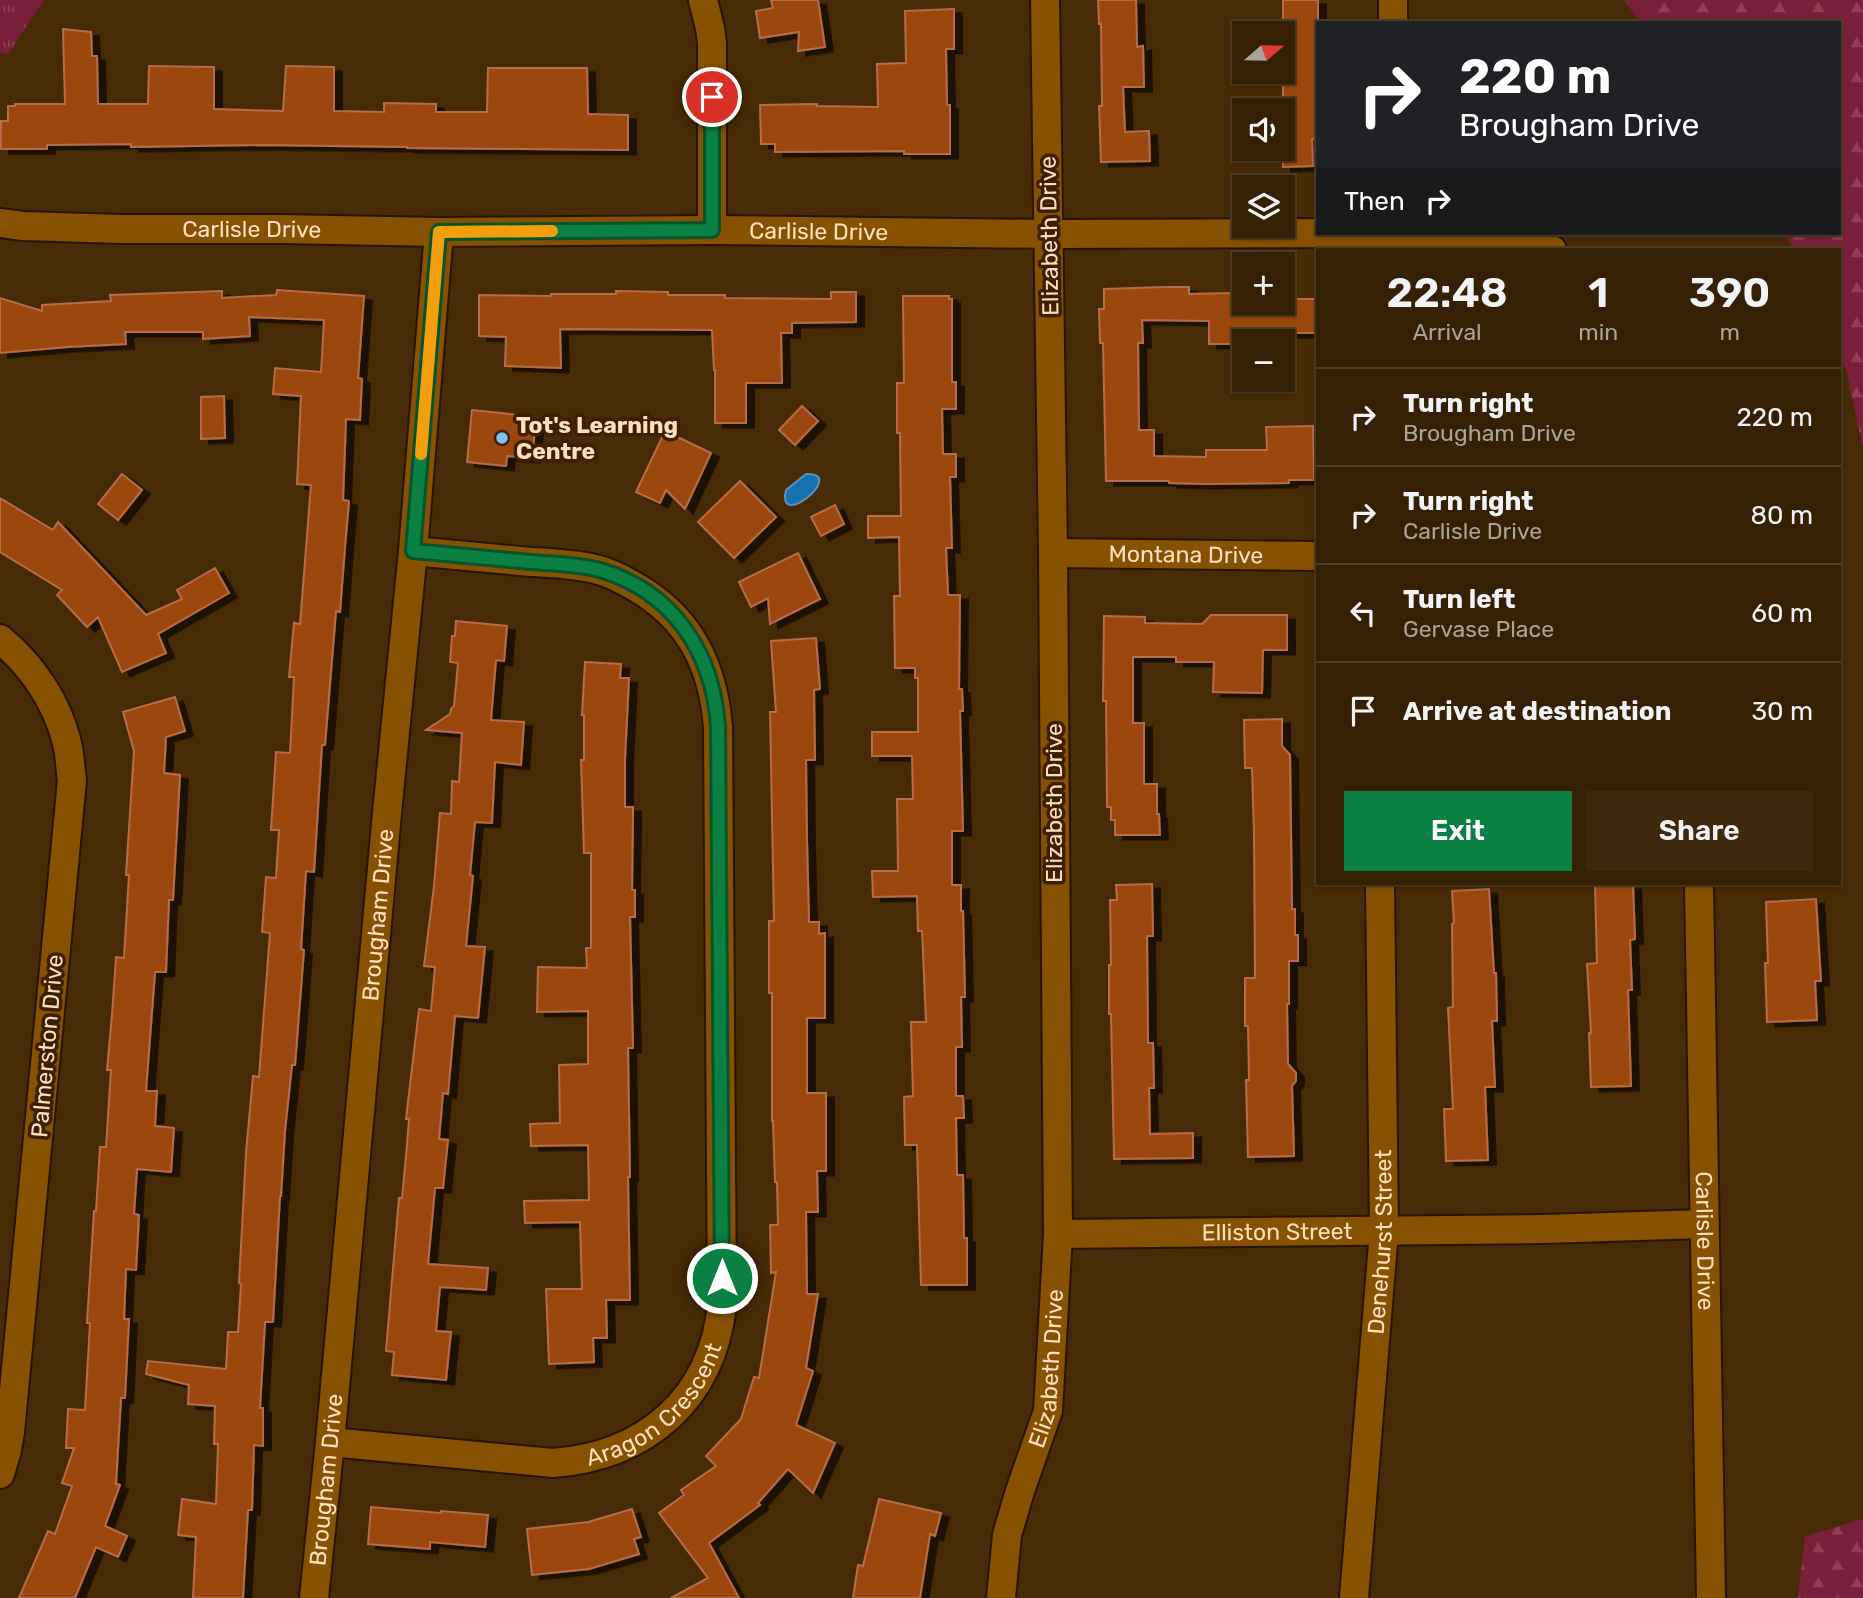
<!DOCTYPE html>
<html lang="en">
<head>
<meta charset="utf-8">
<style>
  body { margin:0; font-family:Rubik,sans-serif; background:#3d280e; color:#f1f3f6; height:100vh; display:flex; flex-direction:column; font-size:26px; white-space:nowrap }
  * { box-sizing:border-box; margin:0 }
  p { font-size:23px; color:#aaa39a }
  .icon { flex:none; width:38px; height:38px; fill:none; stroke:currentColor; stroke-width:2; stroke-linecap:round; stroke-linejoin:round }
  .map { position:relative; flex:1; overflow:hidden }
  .sheet { position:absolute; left:1316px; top:248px; width:525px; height:637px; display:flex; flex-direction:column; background:#352004; border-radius:0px; box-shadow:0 2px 5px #0004,0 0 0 2px #4f3e26 }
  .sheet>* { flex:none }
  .guide { position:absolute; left:1316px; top:21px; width:525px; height:214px; border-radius:0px; box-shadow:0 2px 5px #0004,0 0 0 2px #4f3e26; background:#202124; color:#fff; overflow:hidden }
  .needle { width:46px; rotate:70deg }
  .controls { position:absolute; left:1232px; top:21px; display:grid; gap:14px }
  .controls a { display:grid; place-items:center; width:63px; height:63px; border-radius:0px; background:#352004; box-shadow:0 2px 5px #0004,0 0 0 2px #4f3e26; font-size:35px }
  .pin { position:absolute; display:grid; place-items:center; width:60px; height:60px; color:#fff; margin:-30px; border:4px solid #fff; border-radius:50%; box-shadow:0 2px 7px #0007 }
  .me { position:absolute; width:77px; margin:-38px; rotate:0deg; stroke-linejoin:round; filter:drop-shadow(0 0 5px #0008) }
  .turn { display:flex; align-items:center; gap:24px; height:147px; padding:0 28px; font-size:32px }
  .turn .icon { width:91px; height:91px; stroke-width:2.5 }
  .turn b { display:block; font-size:49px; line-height:60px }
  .then { display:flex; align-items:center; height:66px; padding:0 28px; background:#0003; gap:14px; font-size:26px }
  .eta { display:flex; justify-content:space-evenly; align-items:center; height:119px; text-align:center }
  .eta b { font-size:42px; font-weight:600; line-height:49px }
  .primary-button { display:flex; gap:14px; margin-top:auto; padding:14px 28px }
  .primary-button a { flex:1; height:80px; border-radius:0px; background:#0b8043; color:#fff; font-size:28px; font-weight:600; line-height:80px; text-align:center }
  .primary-button a+a { background:#3d280e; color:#f1f3f6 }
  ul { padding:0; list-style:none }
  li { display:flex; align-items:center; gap:21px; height:98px; padding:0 28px; border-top:2px solid #4f3e26 }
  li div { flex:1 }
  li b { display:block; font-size:26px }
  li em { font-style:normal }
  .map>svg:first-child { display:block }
  .grass { fill:url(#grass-tufts) }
  .forest { fill:url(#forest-firs) }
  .water { fill:#1671b2; stroke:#5c92b6; stroke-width:2 }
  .building { fill:#9c4610; stroke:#b66d48; stroke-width:2; filter:url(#shadow) }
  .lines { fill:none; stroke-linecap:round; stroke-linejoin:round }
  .minor-casing { stroke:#271502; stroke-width:32 }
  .minor { stroke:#875102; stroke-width:28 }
  .route-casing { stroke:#07532c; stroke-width:18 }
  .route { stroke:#0b8043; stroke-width:12 }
  .slow { stroke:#f59e0b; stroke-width:12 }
  .poi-dot { fill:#7cbef9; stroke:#3c2000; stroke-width:2.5 }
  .labels { text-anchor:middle; stroke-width:7; stroke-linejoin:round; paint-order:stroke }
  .street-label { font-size:23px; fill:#fedfc0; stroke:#3c2000 }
  .poi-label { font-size:23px; font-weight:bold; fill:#fedfc0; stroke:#3c2000; text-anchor:start }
</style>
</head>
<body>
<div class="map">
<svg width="1863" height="1598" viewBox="0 0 1863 1598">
  <defs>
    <pattern id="grass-tufts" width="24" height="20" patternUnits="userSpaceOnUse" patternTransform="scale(1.75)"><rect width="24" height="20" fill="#7a1f3b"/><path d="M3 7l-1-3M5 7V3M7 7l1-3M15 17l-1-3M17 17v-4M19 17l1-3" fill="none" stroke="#8e3f56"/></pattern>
    <pattern id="forest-firs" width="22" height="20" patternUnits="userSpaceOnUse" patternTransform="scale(1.75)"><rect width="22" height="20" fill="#7a1f3b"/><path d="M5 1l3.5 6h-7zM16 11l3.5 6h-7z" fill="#8e3f56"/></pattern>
    <filter id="shadow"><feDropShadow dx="8" dy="4.5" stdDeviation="0" flood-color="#0009"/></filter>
  </defs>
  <rect width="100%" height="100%" fill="#472a06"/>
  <path class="grass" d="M0 0H44L8 54 0 52Z"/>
  <path class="forest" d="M1624 0H1863V448L1846 369 1839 353V250H1794L1785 233H1839V23H1641Z
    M1863 1519V1598H1798L1805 1536Z"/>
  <path class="water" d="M806 474C848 472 776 532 786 490Z"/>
  <path class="building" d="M771 0H818L825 47 798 51 799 32 760 38 756 11 773 8Z
    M1098 0H1136L1137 47 1143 46 1144 87H1123L1125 132 1149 131 1150 161 1101 162 1099 106H1102L1101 24H1099Z
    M1283 0H1318V139H1312L1313 166 1283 167Z
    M954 9V49H946L947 105H950V154H904V151L775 152V144H761L760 105 817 104V106L878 107 877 64 906 63 905 11Z
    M63 29 91 32 92 56H97L98 104H148L149 66 214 67V109L283 111 286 66 334 67V111L384 112V103L436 104V112H487L488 68H587L588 114 628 115V150L407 148V147L261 145 131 147V144L47 145V149H1V121H8V106H15V104H65Z
    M1165 287H1189V294L1234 293 1235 302 1283 303V299H1318V333H1287V344H1283V341H1244V344H1209V321L1142 320 1143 343H1138L1139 430H1154V456L1206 457V450H1267L1266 427 1313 426 1314 480H1289V483L1206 484 1169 483V481H1106L1103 343H1100L1099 309H1104V289Z
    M277 290 364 296 358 378 362 379 360 420 346 419 343 500 349 501 345 547 340 612 336 611 325 745H322L314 872 306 871 301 949 304 950 295 1065H292L285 1131 281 1196H280L273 1322H265L260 1408H263V1446L254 1445 252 1510H248L243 1598H193L196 1537 178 1535 182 1499 216 1504 218 1444H214L215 1406 188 1404 189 1385 146 1374 148 1361 226 1369 228 1332H238L241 1284 239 1283 246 1153 253 1076 259 1077 270 933 262 932 266 877 276 878 279 830H271L276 752 290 753 294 677H289L294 623 300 624 311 485 297 484 301 396 273 394 275 368 321 372 324 320 249 317 250 336 203 339V332H125L126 344 67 347 0 353V298L42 311V305L111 301 110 295 222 291V298L276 295Z
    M616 291 668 292V295H725V298L831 299V292H856V322L792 323V333H781L782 383H746V423H715V370H714L712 330 560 329 561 368 505 366 506 337 479 336V295L551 296V294H616Z
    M903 296H949V299H952V382H956V409H942L943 454H956V477H950L952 548H946L948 595H960L959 689H962L963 711H960L963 831H952V885H961V911H963L965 997H961L962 1047H956V1096H963L964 1118H956L957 1175H963L964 1238H967V1285H921L917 1145H905L904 1097 913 1096 911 1022H926L922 931H918L917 896 873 897 872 871H898L897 799H913L912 756H872V732H918V678H915V668H895L894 596H900L899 537 868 538V516H901L900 433H897V383H904Z
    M224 396 225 438 201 439V397Z
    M802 406 818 421 795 445 779 430Z
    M472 410 528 416 527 419 536 420 532 458 507 456 506 466 467 462Z
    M665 431 711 453 685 509 666 490 660 503 636 492Z
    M122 474 142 490 118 520 98 504Z
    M740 481 776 517 734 558 698 522Z
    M0 498 53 530 58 522 146 615 182 599 177 590 215 568 229 593 158 634 166 653 122 672 98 617 87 627 57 595 62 590 0 552Z
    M835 505 844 524 821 536 811 517Z
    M798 553 820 599 770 624 768 598 751 607 739 582Z
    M1211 615H1287V650H1263L1262 693 1213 692 1214 662H1176V657H1133V723H1144V784H1157V814H1159L1160 835H1115V820H1111V807H1107L1106 701H1103L1104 616 1145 617V623L1202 624Z
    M456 621 507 626 504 661 496 660 491 720 524 722 521 765 495 762 492 823 475 822 470 875 473 876 466 946 485 947 478 1018 455 1016 448 1094 443 1093 439 1139 448 1140 443 1188H435L428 1264 488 1268 486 1290 440 1287 436 1331 451 1332 446 1380 392 1375 394 1352 386 1351 399 1198H402L407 1145 409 1119H406L419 1009 431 1011 435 967 424 966 434 886 440 813 451 814 452 781 459 782 462 733 426 730 450 714 451 709 454 706 458 663 450 662 452 636H455Z
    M816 638 820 689 814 690 815 760H806L807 841 809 922H819V934L825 933V1018H807V1093H826V1171H817L818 1212H806L807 1294H818L806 1368 813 1371 796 1425 835 1443 813 1493 788 1469 758 1503 760 1505 709 1543 739 1598H671L708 1578 659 1513 684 1495 681 1490 716 1466 706 1456 741 1419 754 1377 759 1378 776 1272 771 1273 770 1225H778L777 1182H775L773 1121H772V993H769V921H774L770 712H776L771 641Z
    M585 662 621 664 620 678H629L625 759V807H633L632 890H635V917H630L633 1048H628L630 1177H628L630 1300H606L607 1338H593L594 1362 549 1364 546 1289H582L580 1222 525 1223 524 1201 589 1200 588 1145 531 1146 530 1124 560 1123 559 1065 588 1064V1011L537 1012 538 967 587 968 586 948H591V853H584L581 760H584V715H582Z
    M175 697 185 731 166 737 164 773 180 775 173 900H169L166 972H155L146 1091H157L155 1126 174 1128 171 1172 137 1169 134 1214 139 1215 136 1270 126 1269 124 1319H129L125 1398H121L116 1484 120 1485 105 1526 127 1536 118 1557 96 1547 75 1598H19L48 1531 55 1534 72 1486 62 1483 74 1448H66L68 1409 85 1410 90 1323H87L94 1211H96L100 1147H106L111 1070H107L112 1015 116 957 124 958 129 875H126L134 751 123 712Z
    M1282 719V746L1290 755 1292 909H1295V935H1298V961H1289V1004H1287L1288 1064 1296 1073V1081L1292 1086 1294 1156 1248 1157 1246 1080H1249L1248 1026H1245V978H1255L1254 833 1252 768H1245L1244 720Z
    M1152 884 1153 936H1147L1148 1043H1153L1154 1088H1149L1150 1134 1193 1133V1158L1114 1159 1111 1014H1109V965H1111L1110 900H1117L1116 885Z
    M1633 885 1635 939 1630 940 1632 990H1628L1631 1086 1591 1087 1589 1033H1591L1587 964 1597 963 1595 886Z
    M1489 889 1494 973H1496L1497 1021H1492L1495 1087H1485L1488 1160 1446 1161 1444 1109H1453L1448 1008 1453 1007 1452 924 1454 923 1452 891Z
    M1816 899 1821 981H1815L1817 1020 1767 1022 1765 963H1768L1766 902Z
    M879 1499 941 1513 935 1536 930 1534 920 1598H853L858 1565 863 1566Z
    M371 1507 441 1513V1511L488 1515 485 1547 430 1542V1549L368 1544Z
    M632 1509 641 1537 634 1539 639 1554 589 1569 532 1575 527 1529 588 1522Z"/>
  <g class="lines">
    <g class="minor-casing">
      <g id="minor">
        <path d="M703 0 710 28 712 43V230"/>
        <path d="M1393 0V23"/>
        <path id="s1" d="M0 223 23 226 121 229H281L439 232 712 230 1049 234 1393 233 1499 234 1523 239 1552 250"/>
        <path id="s2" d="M1053 553 1318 556"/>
        <path d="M0 639C32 665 57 702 67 743 70 755 70 768 72 780L10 1432 7 1450 0 1474"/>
        <path id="s3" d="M1699 884 1711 1598"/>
        <path id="s4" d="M1058 1234 1544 1229 1704 1224"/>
        <path id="s5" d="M330 1442 553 1463C646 1456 712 1399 722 1305L718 727C713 665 689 617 634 586 622 579 609 572 595 569 574 564 552 563 531 562 492 558 452 555 413 551"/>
        <path id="s6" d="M314 1598 330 1442 387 813 413 551 439 232"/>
        <path id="s7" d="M1001 1598 1007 1535 1020 1491 1048 1411 1058 1234 1053 553 1045 0"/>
        <path id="s8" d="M1354 1598 1384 1231 1380 884"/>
      </g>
    </g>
    <use href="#minor" class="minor"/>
  </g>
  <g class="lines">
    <g class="route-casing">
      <path id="route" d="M712 97V230L439 232 413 551C452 555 492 558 531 562 554 564 578 564 600 570 674 592 713 653 718 727L722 1278"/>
    </g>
    <use href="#route" class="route"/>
    <path class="slow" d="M421 454 439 232 552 231"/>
  </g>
  <circle class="poi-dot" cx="502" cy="438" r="7"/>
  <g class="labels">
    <g class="street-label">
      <text dy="8" stroke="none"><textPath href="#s1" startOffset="252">Carlisle Drive</textPath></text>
      <text dy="8" stroke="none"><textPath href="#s1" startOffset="819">Carlisle Drive</textPath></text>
      <text transform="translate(1049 236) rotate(-91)" y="8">Elizabeth Drive</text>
      <text dy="8" stroke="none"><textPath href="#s2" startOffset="133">Montana Drive</textPath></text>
      <text transform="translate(1054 803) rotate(-90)" y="8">Elizabeth Drive</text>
      <text dy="8" stroke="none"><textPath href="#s6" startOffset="686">Brougham Drive</textPath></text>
      <text transform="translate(47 1046) rotate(-85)" y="8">Palmerston Drive</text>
      <text dy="8" stroke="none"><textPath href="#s4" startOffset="219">Elliston Street</textPath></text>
      <text dy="8" stroke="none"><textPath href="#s8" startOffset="357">Denehurst Street</textPath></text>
      <text dy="8" stroke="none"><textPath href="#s3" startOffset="357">Carlisle Drive</textPath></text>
      <text dy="8" stroke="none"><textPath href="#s7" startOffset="236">Elizabeth Drive</textPath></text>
      <text dy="8" stroke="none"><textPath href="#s5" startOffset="348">Aragon Crescent</textPath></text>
      <text dy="8" stroke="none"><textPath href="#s6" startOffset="119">Brougham Drive</textPath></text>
    </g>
    <g class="poi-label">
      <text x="516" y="433">Tot's Learning<tspan x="516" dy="26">Centre</tspan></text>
    </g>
  </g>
</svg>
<div class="controls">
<a><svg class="needle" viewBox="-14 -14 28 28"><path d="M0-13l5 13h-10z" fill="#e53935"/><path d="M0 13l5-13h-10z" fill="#aaa39a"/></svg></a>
<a><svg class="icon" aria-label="sound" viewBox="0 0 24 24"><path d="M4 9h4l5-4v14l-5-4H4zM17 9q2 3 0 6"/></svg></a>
<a><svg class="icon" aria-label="layers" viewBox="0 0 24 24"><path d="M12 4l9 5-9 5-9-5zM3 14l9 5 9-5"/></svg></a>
<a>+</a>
<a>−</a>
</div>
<div class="pin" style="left:712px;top:97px;background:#d93025"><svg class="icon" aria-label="arrive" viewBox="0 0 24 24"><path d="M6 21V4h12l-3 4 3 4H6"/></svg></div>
<svg class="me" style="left:722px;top:1278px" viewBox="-20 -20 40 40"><circle r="17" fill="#0b8043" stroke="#fff" stroke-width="3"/><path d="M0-11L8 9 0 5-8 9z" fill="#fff"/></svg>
<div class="guide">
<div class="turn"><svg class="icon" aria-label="right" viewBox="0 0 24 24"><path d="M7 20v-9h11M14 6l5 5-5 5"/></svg><div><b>220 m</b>Brougham Drive</div></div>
<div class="then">Then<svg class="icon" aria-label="right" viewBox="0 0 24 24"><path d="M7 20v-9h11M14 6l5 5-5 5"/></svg></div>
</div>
<section class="sheet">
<div class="eta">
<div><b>22:48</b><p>Arrival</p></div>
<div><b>1</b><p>min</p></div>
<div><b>390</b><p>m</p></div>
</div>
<ul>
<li><svg class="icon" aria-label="right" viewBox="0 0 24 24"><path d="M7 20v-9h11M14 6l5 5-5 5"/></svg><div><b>Turn right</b><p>Brougham Drive</p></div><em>220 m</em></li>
<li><svg class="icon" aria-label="right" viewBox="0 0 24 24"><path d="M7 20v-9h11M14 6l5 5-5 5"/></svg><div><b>Turn right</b><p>Carlisle Drive</p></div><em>80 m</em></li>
<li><svg class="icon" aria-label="left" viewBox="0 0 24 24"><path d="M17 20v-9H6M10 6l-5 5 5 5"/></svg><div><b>Turn left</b><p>Gervase Place</p></div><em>60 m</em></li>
<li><svg class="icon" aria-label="arrive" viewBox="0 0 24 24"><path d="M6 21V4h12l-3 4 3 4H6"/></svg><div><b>Arrive at destination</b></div><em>30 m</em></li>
</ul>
<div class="primary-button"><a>Exit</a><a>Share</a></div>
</section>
</div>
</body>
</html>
